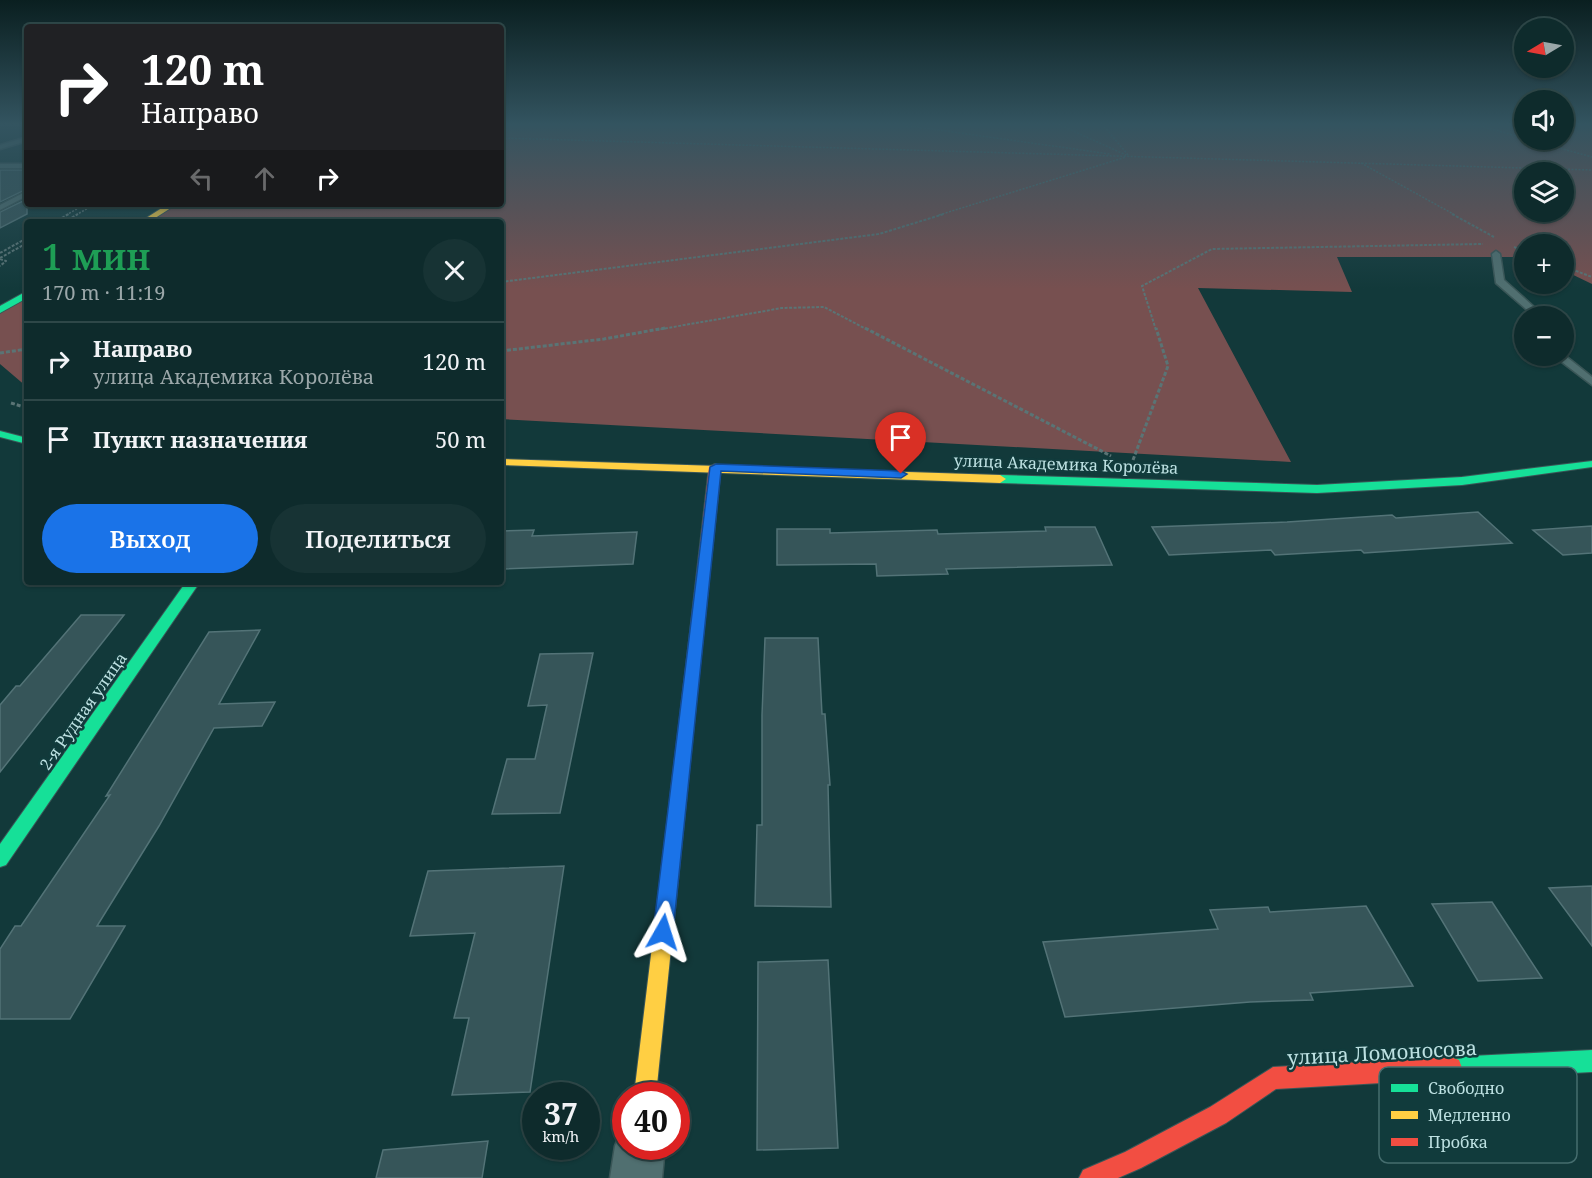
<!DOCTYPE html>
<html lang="ru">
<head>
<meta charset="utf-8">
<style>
  body { margin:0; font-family:"Noto Serif",serif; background:#173334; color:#f1f3f6; height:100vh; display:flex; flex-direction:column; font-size:22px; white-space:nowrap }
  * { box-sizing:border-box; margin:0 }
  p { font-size:20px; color:#9ba7a9 }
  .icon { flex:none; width:33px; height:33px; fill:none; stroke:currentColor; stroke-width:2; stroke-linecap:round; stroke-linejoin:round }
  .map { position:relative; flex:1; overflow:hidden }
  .details { position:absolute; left:24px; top:219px; width:480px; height:366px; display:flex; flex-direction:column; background:#0e2b2c; border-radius:6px; box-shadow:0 2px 4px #0004,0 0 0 2px #2e4748 }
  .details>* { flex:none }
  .top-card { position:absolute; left:24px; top:24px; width:480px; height:183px; border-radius:6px; box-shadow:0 2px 4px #0004,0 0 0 2px #2e4748; background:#202124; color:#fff; overflow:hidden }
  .needle { width:39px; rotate:260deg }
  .controls { position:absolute; left:1514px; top:18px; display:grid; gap:12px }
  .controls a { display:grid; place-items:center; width:60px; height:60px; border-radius:50%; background:#0e2b2c; box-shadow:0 2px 4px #0004,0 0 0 2px #2e4748; font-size:30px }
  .speed { position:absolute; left:522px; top:1082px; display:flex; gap:12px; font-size:30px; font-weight:700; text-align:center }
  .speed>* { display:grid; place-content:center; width:78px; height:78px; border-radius:50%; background:#0e2b2c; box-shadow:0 2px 4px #0004,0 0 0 2px #2e4748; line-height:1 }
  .speed small { font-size:15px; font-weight:400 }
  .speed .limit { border:9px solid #d22; background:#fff; color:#111 }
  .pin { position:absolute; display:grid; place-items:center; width:51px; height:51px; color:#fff; margin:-62px -26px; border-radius:50% 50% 50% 0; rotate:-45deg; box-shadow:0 0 6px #0007 }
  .pin .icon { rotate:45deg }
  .me { position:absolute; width:66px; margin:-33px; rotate:6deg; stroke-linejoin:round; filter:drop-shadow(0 0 4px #0008) }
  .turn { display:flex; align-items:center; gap:21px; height:126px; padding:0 18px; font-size:27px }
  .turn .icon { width:78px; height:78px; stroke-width:2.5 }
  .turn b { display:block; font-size:42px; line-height:51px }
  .lanes { display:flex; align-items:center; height:57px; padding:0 18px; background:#0003; justify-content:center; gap:30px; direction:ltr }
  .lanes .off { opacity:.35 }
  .round { display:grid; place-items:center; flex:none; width:63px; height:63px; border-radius:32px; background:#173334 }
  .headline { display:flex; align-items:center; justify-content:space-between; height:102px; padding:0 18px }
  h1 { font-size:36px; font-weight:600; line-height:45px; color:#1e9e55 }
  .button { display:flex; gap:12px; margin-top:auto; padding:12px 18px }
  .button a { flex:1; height:69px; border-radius:36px; background:#1a73e8; color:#fff; font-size:24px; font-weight:600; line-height:69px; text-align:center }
  .button a+a { background:#173334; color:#f1f3f6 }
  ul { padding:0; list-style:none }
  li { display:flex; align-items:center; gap:18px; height:78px; padding:0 18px; border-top:2px solid #2e4748 }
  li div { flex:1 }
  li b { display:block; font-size:22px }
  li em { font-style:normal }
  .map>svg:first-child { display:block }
  .green { fill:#775050; fill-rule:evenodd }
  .building { fill:#365559; stroke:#537377; stroke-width:1.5 }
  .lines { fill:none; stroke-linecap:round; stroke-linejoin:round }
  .lane-casing { stroke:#3a5657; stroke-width:3 }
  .street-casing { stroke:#3a5657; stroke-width:3 }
  .fast-casing { stroke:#3a5657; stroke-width:2 }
  .slow-casing { stroke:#3a5657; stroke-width:2 }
  .jam-casing { stroke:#3a5657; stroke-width:2 }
  .path-far2 { stroke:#5a7475; stroke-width:1.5; stroke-dasharray:2 1.5; stroke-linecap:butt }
  .path-far1 { stroke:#5a7475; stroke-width:2; stroke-dasharray:3 1.5; stroke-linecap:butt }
  .path { stroke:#5a7475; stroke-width:3; stroke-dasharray:4 2; stroke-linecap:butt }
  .lane { fill:#506f70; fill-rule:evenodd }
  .street { fill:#506f70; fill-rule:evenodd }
  .fast { fill:#16e098; fill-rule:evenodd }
  .slow { fill:#ffcf43; fill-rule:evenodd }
  .jam { fill:#f24e42; fill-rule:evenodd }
  .route { fill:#1a73e8; stroke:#114b97; stroke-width:1.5 }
  .labels { text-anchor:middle; stroke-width:5; stroke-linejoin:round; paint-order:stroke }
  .street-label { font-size:16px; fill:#bde1e2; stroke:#113b3c }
  .near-street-label { font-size:20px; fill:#bde1e2; stroke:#113b3c }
  .key { fill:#113b3c; stroke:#456d6e; stroke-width:1.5 }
  .key-label { font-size:16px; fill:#bde1e2 }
</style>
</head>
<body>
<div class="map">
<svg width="1592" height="1178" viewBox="0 0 1592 1178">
  <rect width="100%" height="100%" fill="#12393a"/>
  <path class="green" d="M501 124H1524V140H1563V124H1592V284L1563 270V244H1524V257H1337L1352 292 1198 288 1291 462 501 419V222H145L175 204H501ZM1524 172H1563V212H1524Z
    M27 294V387L0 364V310Z"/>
  <path class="building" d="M0 170H27V189L0 202Z
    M27 199V214L0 228V212Z
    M1478 512 1512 543 1364 553 1361 550 1275 555 1271 550 1169 555 1152 527 1287 522 1392 515 1396 518Z
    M1592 526V553L1563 555 1533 530Z
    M1045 527H1095L1112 565 946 569 948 574 877 576 876 564 777 565V529H830V533L937 530 938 534 1046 531Z
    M534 530 532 536 637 532 633 564 501 569V531Z
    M81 615H124L0 772V705L16 686H20Z
    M260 630 219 704 275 702 262 726 214 728 159 826 97 926H125L70 1019H0V949L15 926H21L110 795 106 796 209 632Z
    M765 638H818L822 714H825L830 785H828L831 907 755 906 757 825H762V715Z
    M593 653 560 813 492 814 507 759H535L547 705 528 706 540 654Z
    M564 866 530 1092 452 1095 469 1018H454L475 933 410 936 428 871Z
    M1592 886V946L1549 888Z
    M1492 902 1542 978 1478 981 1432 904Z
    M1366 906 1413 986 1310 993 1313 1000 1250 1002 1065 1017 1043 942 1218 929 1210 910 1268 907 1270 912Z
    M828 960 838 1148 757 1150 758 962Z
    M488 1141 482 1178H376L383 1150Z"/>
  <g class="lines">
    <g class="lane-casing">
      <path id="lane" d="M27 137V141L0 149V145Z
        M0 164H27V168H0Z
        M27 191V196L0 210V205Z
        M1496 251 1500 254 1504 280 1544 316H1534L1496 283 1492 254Z
        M1563 354 1592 377V385L1554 356Z"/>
    </g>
    <g class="street-casing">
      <path id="street" d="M626 1127V1146H665L662 1178H610L615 1146 622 1128Z"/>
    </g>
    <g class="fast-casing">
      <path id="fast" d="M27 291V298L0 313V306Z
        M0 431 27 438V444L0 437Z
        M1592 461V467L1462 485 1317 493 1000 483 994 479 1000 475 1317 485 1462 477Z
        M186 582H200L6 865 0 867V844Z
        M1592 1050V1072L1451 1079 1443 1076 1440 1068 1443 1060 1451 1057Z"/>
    </g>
    <g class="slow-casing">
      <path id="slow" d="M168 204H177L149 222H140Z
        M501 459 1000 475 1006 479 1000 483 501 465Z
        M693 660 698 662 700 666 656 1095H634L686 666 688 662Z"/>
    </g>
    <g class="jam-casing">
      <path id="jam" d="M715 464 721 467 700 666 698 670H688L686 666 709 467Z
        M1451 1057 1459 1060 1462 1068 1459 1076 1451 1079 1276 1089 1226 1123 1141 1168 1118 1178H1079L1083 1170 1125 1152 1210 1107 1273 1067Z"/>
    </g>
    <path class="path-far2" d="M896 124 1110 154
      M1058 124 1126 155
      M1102 124 1129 156
      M1473 124 1524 138
      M501 138 1592 170
      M1530 140 1592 157
      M1361 163 1455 215
      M66 215 86 204
      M76 215 95 204
      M939 215 1126 157"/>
    <path class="path-far1" d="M1452 214 1494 237
      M54 222 69 214
      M64 222 78 214
      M1514 247 1524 251
      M0 253 27 238
      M0 258 27 243
      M0 259 6 261 0 266
      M1563 266 1592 277
      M501 282 879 234 944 214
      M656 330 782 308 824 307 868 330
      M1156 330 1142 286 1212 249 1483 244"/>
    <path class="path" d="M865 328 1111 456
      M501 351 604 339 665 328
      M0 353 27 349
      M11 403 27 408
      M1133 460 1168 366 1156 328"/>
    <use href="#lane" class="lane"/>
    <use href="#street" class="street"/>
    <use href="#fast" class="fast"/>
    <use href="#slow" class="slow"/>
    <use href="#jam" class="jam"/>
  </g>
  <linearGradient id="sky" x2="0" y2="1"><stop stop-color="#0a1f20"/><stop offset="0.43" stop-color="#335460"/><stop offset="1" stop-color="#335460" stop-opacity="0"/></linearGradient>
  <rect width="1592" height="289" fill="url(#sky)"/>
  <path class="route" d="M716 464 901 471 907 474 901 478 721 471 673 932 670 938 663 941 656 938 653 932 710 467Z"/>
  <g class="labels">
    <g class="street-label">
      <text transform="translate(1066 464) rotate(2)" y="6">улица Академика Королёва</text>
      <text transform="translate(83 711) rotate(-55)" y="6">2-я Рудная улица</text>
    </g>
    <g class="near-street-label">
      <text transform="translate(1382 1053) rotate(-3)" y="7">улица Ломоносова</text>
    </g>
  </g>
  <rect x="1379" y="1067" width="198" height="96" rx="9" class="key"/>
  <rect x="1391" y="1084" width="27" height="8" fill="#16e098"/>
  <rect x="1391" y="1111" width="27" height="8" fill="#ffcf43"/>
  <rect x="1391" y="1138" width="27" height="8" fill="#f24e42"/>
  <g class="key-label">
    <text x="1428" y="1094">Свободно</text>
    <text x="1428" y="1121">Медленно</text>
    <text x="1428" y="1148">Пробка</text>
  </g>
</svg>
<div class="controls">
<a><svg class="needle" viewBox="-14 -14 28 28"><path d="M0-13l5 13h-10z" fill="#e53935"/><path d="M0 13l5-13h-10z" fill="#9ba7a9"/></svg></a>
<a><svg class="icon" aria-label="sound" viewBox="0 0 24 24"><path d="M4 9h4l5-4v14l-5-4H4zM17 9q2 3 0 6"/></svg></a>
<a><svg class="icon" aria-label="layers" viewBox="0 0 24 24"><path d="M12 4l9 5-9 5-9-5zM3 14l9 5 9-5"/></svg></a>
<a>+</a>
<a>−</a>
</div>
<div class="speed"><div>37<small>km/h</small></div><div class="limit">40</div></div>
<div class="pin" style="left:901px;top:474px;background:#d93025"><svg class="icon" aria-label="arrive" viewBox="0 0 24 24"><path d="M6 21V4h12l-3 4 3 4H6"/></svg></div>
<svg class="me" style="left:663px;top:932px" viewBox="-20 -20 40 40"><path d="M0-17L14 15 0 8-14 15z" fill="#1a73e8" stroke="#fff" stroke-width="4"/></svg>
<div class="top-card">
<div class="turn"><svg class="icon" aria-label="right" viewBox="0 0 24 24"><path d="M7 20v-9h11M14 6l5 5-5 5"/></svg><div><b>120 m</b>Направо</div></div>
<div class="lanes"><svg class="icon off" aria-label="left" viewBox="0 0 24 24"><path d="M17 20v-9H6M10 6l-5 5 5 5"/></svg><svg class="icon off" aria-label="ahead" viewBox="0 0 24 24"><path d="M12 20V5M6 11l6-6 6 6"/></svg><svg class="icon" aria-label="right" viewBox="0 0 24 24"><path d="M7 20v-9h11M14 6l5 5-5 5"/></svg></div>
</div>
<section class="details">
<div class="headline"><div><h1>1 мин</h1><p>170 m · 11:19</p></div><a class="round"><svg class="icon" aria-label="close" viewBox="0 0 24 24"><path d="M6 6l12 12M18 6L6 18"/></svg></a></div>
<ul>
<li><svg class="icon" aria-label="right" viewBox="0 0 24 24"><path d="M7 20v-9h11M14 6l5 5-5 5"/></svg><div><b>Направо</b><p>улица Академика Королёва</p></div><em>120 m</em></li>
<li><svg class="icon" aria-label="arrive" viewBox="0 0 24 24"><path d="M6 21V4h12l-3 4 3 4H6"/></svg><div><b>Пункт назначения</b></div><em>50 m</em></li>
</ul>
<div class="button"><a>Выход</a><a>Поделиться</a></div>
</section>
</div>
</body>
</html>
